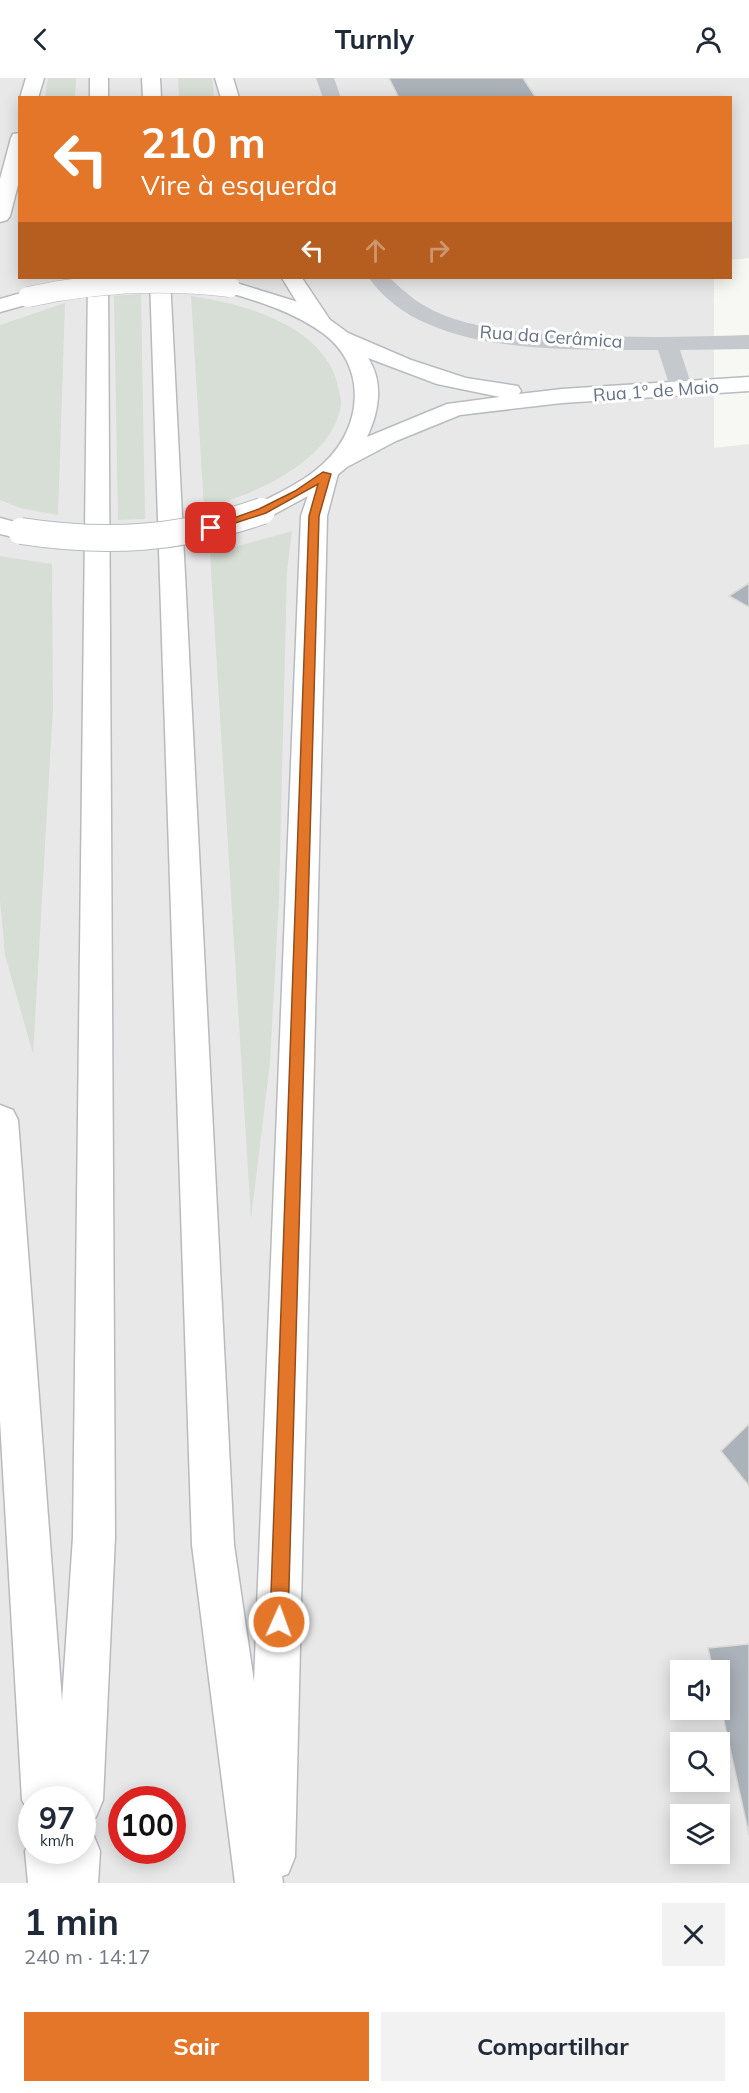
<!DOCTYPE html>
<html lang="pt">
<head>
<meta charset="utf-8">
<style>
  body { margin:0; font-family:Mulish,sans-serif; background:#f2f2f3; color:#1f2937; height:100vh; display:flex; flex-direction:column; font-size:22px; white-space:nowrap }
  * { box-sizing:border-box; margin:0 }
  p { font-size:20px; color:#747a83 }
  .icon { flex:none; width:33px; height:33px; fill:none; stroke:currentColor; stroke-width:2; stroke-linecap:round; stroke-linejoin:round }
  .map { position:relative; height:1805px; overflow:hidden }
  .panel { display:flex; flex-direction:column; background:#fff; flex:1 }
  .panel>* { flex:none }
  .guide { position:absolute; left:18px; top:18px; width:714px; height:183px; border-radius:0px; box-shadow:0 3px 15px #0003; background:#e37629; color:#fff; overflow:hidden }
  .buttons { position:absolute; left:670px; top:1582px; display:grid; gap:12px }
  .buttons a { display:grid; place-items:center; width:60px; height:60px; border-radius:0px; background:#fff; box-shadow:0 3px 15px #0003; font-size:30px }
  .speed { position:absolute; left:18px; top:1708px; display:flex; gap:12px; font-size:30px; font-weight:700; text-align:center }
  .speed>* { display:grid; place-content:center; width:78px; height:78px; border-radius:50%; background:#fff; box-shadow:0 3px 15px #0003; line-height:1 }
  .speed small { font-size:15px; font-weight:400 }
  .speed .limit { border:9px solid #d22; background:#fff; color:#111 }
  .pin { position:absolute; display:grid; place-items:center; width:51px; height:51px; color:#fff; margin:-26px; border-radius:12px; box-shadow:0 3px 9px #0006 }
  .me { position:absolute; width:66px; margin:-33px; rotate:2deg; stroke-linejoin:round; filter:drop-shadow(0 0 4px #0008) }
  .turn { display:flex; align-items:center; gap:21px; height:126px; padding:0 24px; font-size:27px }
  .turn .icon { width:78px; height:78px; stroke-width:2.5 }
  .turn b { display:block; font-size:42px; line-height:51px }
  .lanes { display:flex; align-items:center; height:57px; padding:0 24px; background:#0003; justify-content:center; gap:30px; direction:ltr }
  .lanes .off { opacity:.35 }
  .round { display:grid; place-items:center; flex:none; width:63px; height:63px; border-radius:0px; background:#f2f2f3 }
  .overview { display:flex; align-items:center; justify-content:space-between; height:102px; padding:0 24px }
  h1 { font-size:36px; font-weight:700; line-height:45px }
  .action { display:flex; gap:12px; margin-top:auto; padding:12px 24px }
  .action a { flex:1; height:69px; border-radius:0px; background:#e37629; color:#fff; font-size:24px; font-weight:700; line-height:69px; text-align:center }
  .action a+a { background:#f2f2f3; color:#1f2937 }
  header { display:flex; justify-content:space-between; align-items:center; height:78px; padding:0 24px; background:#fff; font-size:27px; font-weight:700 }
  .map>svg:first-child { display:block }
  .built { fill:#e8e8e8; fill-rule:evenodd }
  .green { fill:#d7ded5 }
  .building { fill:#acb2b9; stroke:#d9d9d7; stroke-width:1.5 }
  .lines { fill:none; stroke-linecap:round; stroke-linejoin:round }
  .major-casing { stroke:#b8bbc0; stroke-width:3 }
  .highway-casing { stroke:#b8babe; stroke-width:3 }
  .minor { fill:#c5c8cc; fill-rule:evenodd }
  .major { fill:#fff; fill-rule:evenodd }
  .highway { fill:#fff; fill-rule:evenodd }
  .major-bridge-far1-casing { stroke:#b8bbc0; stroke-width:21; stroke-linecap:butt }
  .major-bridge-casing { stroke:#b8bbc0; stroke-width:28; stroke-linecap:butt }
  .major-bridge-far1 { stroke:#fff; stroke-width:20 }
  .major-bridge { stroke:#fff; stroke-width:26 }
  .route { fill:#e37629; stroke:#944d1b; stroke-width:1.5 }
  .labels { text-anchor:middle; stroke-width:6; stroke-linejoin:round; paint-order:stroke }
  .far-street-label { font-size:18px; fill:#667285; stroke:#fff }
</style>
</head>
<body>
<header><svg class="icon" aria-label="back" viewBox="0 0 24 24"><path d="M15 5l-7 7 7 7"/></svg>Turnly<svg class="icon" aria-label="person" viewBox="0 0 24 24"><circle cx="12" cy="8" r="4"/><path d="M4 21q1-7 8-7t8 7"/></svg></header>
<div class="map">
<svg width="749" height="1805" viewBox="0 0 749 1805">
  <rect width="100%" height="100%" fill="#f7f7f4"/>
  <path class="built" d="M0 0H749V180L731 182 730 20H20V200H714V370L749 366V1805H0ZM681 1593H720V1632H681ZM681 1665H720V1704H681ZM32 1722H82V1773H32ZM122 1722H172V1773H122ZM681 1737H720V1776H681Z"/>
  <path class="green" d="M48 0H76L75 19H45Z
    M178 0H212L214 19H179Z
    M141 216 145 441 118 442 114 218Z
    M191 218C228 224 263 232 295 252 313 263 333 284 337 305 338 311 342 320 341 327 332 384 253 417 204 430Z
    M65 225 58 437 20 430 0 422V247Z
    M292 453 287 493 279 820 270 985 251 1141 210 476Z
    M0 478 52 486 53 630 33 976 5 877 0 822Z"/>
  <path class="building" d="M389 0H523L536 20H399Z
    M749 505V529L729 518Z
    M749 1346V1408L721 1373Z
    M749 1566V1757L720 1625V1593H713L708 1570Z"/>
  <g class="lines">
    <g class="major-casing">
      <path id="major" d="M230 203 301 225 322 236 348 255 411 282 466 300 518 308 521 313 519 316 562 311 749 299V313L562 325 460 337 396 363 347 389 319 412 271 438 262 440 253 438 250 433 253 428C277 416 304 404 324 385 362 350 368 289 324 256 294 234 258 223 223 213L219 209 223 205ZM368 280 437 306 500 319 447 326 367 359C379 334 384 304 368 280Z
        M28 213 36 214 39 219 36 224 0 234V221Z
        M0 440 30 448 34 453 30 458 21 461 0 456Z"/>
    </g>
    <g class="highway-casing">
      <path id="highway" d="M26 0H44L38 20H20Z
        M90 0H108V20H90Z
        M142 0H160L161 20H143Z
        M215 0H233L239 20H221Z
        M20 55V99L10 138 7 142 0 144V101L11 60 13 56Z
        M88 200H108L115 1459 103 1722 96 1739 82 1744V1722H32V1740L22 1722 0 1342V1027L13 1032 18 1042 62 1623 73 1459Z
        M150 200H170L234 1467 254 1604 301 438 317 391 326 389 335 391 338 396 327 438 295 1779 288 1796 282 1798 283 1805H235L192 1467Z
        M282 200H302L330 242 327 247 319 248 311 247Z
        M82 1752 93 1756 100 1773 98 1805H28L25 1773 32 1757V1773H82Z"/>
    </g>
    <path class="minor" d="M316 0H334L341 20H323Z
      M369 200H390C405 215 421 228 441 236 483 253 531 256 576 257 634 260 691 259 749 257V271L680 272 693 312 690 317 682 319 674 317 671 312 658 272C572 271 424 280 369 200Z"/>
    <use href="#major" class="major"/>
    <use href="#highway" class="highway"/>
    <g class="major-bridge-far1-casing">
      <path id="major-bridge-far1" d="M28 219C96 204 161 201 230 209"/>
    </g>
    <g class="major-bridge-casing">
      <path id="major-bridge" d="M21 453C106 466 181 462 262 433"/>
    </g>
    <use href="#major-bridge-far1" class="major-bridge-far1"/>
    <use href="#major-bridge" class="major-bridge"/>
  </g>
  <path class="route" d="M323 394 331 396 319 438 288 1544 285 1550 279 1553 272 1550 270 1544 309 438 318 406 266 435 211 453 206 450 259 431 295 413Z"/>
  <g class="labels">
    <g class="far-street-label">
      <text transform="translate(551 259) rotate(4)" y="6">Rua da Cerâmica</text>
      <text transform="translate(656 313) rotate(-4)" y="6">Rua 1º de Maio</text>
    </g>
  </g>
</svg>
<div class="buttons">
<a><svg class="icon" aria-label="sound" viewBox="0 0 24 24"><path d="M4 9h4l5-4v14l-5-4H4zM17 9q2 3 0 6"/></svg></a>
<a><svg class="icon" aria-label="search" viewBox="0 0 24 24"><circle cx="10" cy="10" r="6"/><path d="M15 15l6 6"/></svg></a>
<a><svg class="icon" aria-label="layers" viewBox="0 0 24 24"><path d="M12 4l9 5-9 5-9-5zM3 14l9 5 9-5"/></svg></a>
</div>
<div class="speed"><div>97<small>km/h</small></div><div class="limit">100</div></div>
<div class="pin" style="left:211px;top:450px;background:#d93025"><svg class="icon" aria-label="arrive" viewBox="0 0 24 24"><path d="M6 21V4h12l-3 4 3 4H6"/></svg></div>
<svg class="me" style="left:279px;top:1544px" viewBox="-20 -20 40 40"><circle r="17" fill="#e37629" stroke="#fff" stroke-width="3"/><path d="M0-11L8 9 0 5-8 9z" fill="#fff"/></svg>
<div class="guide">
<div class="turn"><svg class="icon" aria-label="left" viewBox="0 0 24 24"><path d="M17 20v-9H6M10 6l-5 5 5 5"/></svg><div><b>210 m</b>Vire à esquerda</div></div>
<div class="lanes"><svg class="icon" aria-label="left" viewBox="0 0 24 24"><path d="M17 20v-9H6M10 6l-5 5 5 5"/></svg><svg class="icon off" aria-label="ahead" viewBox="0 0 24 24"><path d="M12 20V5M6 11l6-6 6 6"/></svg><svg class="icon off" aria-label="right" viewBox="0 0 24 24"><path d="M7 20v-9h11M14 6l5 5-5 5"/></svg></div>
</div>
</div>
<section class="panel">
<div class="overview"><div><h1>1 min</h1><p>240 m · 14:17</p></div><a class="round"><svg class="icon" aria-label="close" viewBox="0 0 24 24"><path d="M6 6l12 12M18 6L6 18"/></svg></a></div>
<div class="action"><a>Sair</a><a>Compartilhar</a></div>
</section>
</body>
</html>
